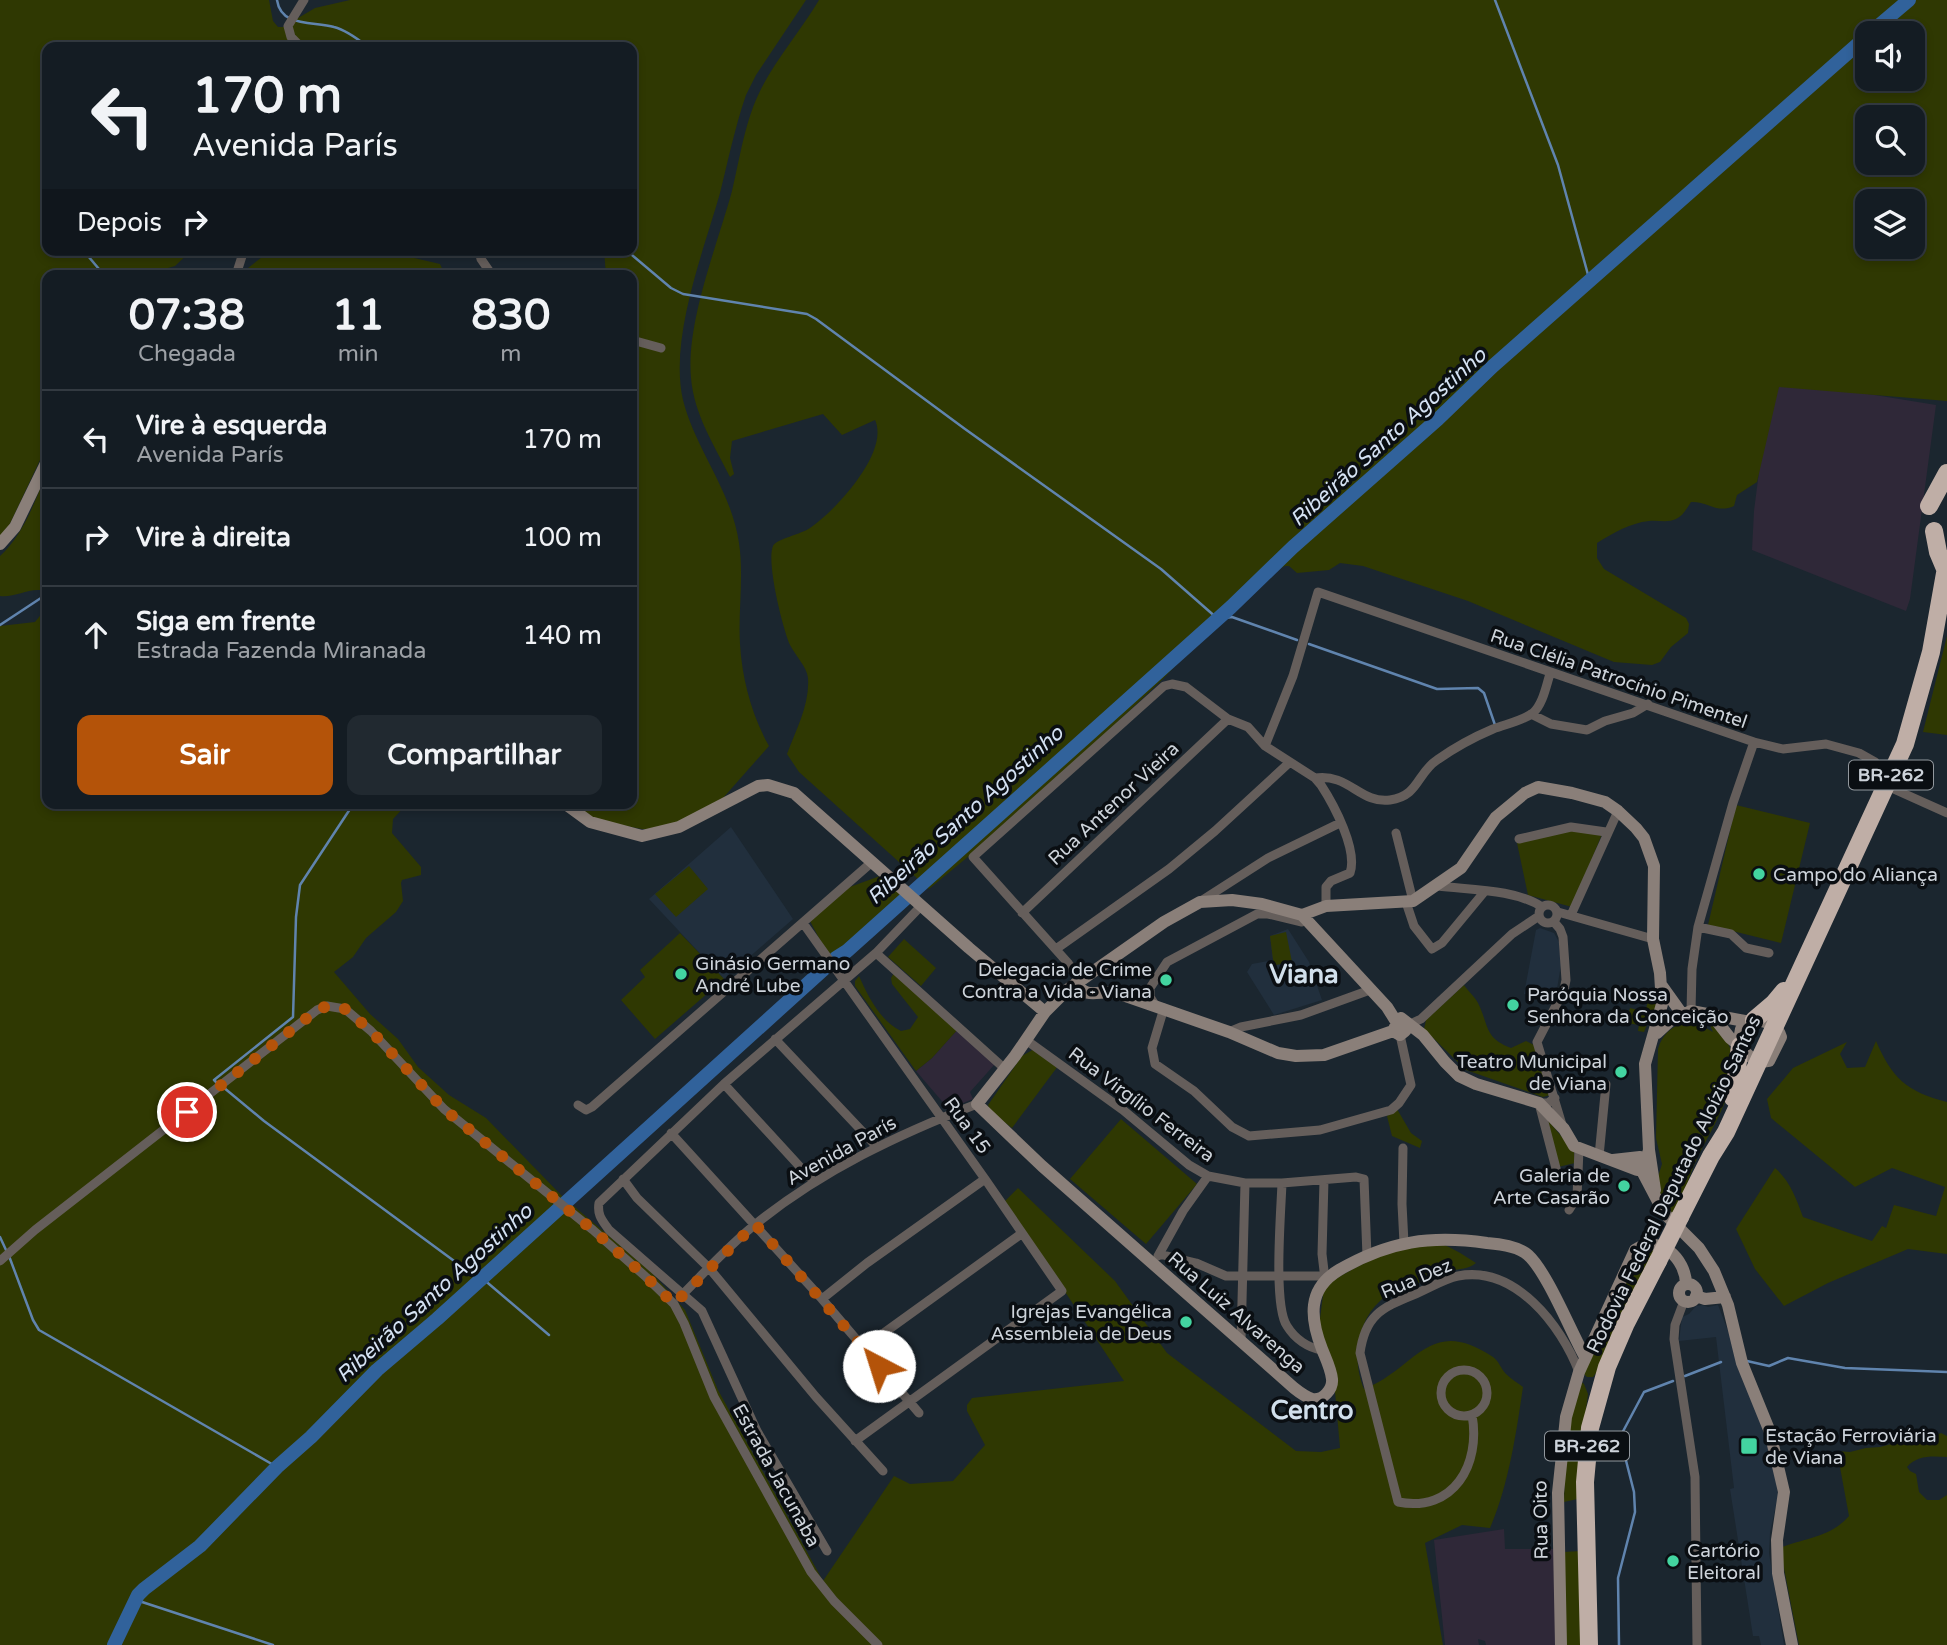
<!DOCTYPE html>
<html lang="pt">
<head>
<meta charset="utf-8">
<style>
  body { margin:0; font-family:"Varela Round",sans-serif; background:#212930; color:#f1f3f6; height:100vh; display:flex; flex-direction:column; font-size:26px; white-space:nowrap }
  * { box-sizing:border-box; margin:0 }
  p { font-size:23px; color:#9da1a6 }
  .icon { flex:none; width:38px; height:38px; fill:none; stroke:currentColor; stroke-width:2; stroke-linecap:round; stroke-linejoin:round }
  .map { position:relative; flex:1; overflow:hidden }
  .details { position:absolute; left:42px; top:270px; width:595px; height:539px; display:flex; flex-direction:column; background:#141c23; border-radius:14px; box-shadow:0 4px 10px #0003,0 0 0 2px #333a41 }
  .details>* { flex:none }
  .banner { position:absolute; left:42px; top:42px; width:595px; height:214px; border-radius:14px; box-shadow:0 4px 10px #0003,0 0 0 2px #333a41; background:#141c23; color:#f1f3f6; overflow:hidden }
  .buttons { position:absolute; left:1855px; top:21px; display:grid; gap:14px }
  .buttons a { display:grid; place-items:center; width:70px; height:70px; border-radius:14px; background:#141c23; box-shadow:0 4px 10px #0003,0 0 0 2px #333a41; font-size:35px }
  .pin { position:absolute; display:grid; place-items:center; width:60px; height:60px; color:#fff; margin:-30px; border:4px solid #fff; border-radius:50%; box-shadow:0 2px 7px #0007 }
  .me { position:absolute; width:77px; margin:-38px; rotate:320deg; stroke-linejoin:round; filter:drop-shadow(0 0 5px #0008) }
  .turn { display:flex; align-items:center; gap:24px; height:147px; padding:0 35px; font-size:32px }
  .turn .icon { width:91px; height:91px; stroke-width:2.5 }
  .turn b { display:block; font-size:49px; line-height:60px }
  .then { display:flex; align-items:center; height:66px; padding:0 35px; background:#0003; gap:14px; font-size:26px }
  .eta { display:flex; justify-content:space-evenly; align-items:center; height:119px; text-align:center }
  .eta b { font-size:42px; font-weight:700; line-height:49px }
  .button { display:flex; gap:14px; margin-top:auto; padding:14px 35px }
  .button a { flex:1; height:80px; border-radius:14px; background:#b45309; color:#fff; font-size:28px; font-weight:700; line-height:80px; text-align:center }
  .button a+a { background:#212930; color:#f1f3f6 }
  ul { padding:0; list-style:none }
  li { display:flex; align-items:center; gap:21px; height:98px; padding:0 35px; border-top:2px solid #333a41 }
  li div { flex:1 }
  li b { display:block; font-size:26px }
  li em { font-style:normal }
  .map>svg:first-child { display:block }
  .industrial { fill:#2f2838 }
  .built { fill:#212f3d }
  .green { fill:#2f3802; fill-rule:evenodd }
  .lines { fill:none; stroke-linecap:round; stroke-linejoin:round }
  .stream { stroke:#6084ae; stroke-width:2.5 }
  .river { stroke:#31629b; stroke-width:14 }
  .street { stroke:#655e5b; stroke-width:9 }
  .secondary { stroke:#8a7f79; stroke-width:12 }
  .highway { stroke:#bfaea6; stroke-width:18 }
  .highway-bridge { stroke:#bfaea6; stroke-width:18 }
  .route { stroke:#b45309; stroke-width:12; stroke-dasharray:0 21.6 }
  .poi-dot { fill:#43d4a0; stroke:#0a0e12; stroke-width:2.5 }
  .labels { text-anchor:middle; stroke-width:7; stroke-linejoin:round; paint-order:stroke }
  .shield { fill:#0a0e12; stroke:#92989e; stroke-width:2 }
  .shield-label { font-size:18px; font-weight:bold; fill:#cdd3da }
  .street-label { font-size:19px; fill:#cdd3da; stroke:#0a0e12 }
  .poi-label { font-size:19px; fill:#cdd3da; stroke:#0a0e12; text-anchor:start }
  .water-label { font-size:21px; font-style:italic; fill:#d5e2f3; stroke:#0a0e12 }
  .district-label { font-size:26px; font-weight:bold; fill:#d1dfeb; stroke:#0a0e12 }
</style>
</head>
<body>
<div class="map">
<svg width="1947" height="1645" viewBox="0 0 1947 1645">
  <rect width="100%" height="100%" fill="#1b262f"/>
  <path class="industrial" d="M1771 378 1936 405 1910 599 1906 611 1752 550 1754 511Z
    M956 1031 995 1064 970 1092 973 1099 951 1108 947 1107 916 1071 932 1058Z
    M1504 1529 1505 1549H1555L1556 1645H1486L1485 1641 1478 1639 1479 1645H1445L1434 1540Z"/>
  <path class="built" d="M731 827 793 919 724 979 649 899Z
    M1540 928 1554 933 1559 942 1561 965 1556 995 1524 994 1536 930Z
    M1288 929 1309 962 1322 1000 1274 1015 1247 972 1252 964 1273 960 1270 936Z
    M1702 1305 1708 1307 1718 1305 1768 1434 1778 1495 1770 1533 1769 1553 1784 1645H1761L1759 1636H1753L1730 1489 1734 1488 1716 1337 1679 1341 1682 1317 1689 1314 1696 1306Z"/>
  <path class="green" d="M0 0H269L273 21 278 27H283L315 8 350 0H806L756 75 746 95C735 127 728 161 720 193 703 253 669 339 683 400 696 451 731 489 739 543 744 576 738 611 740 644 742 679 752 716 769 746L723 798 666 829H642L595 820 573 803H632V275H606L604 250H632V47H47V250H192L175 266 168 268 169 275H47V445L7 530 0 537Z
    M819 0H1947V401L1779 387 1757 482 1737 495 1734 506C1717 514 1707 501 1691 502 1687 508 1683 516 1676 519 1668 523 1658 520 1649 521 1630 523 1613 533 1597 543V558L1604 569 1686 618 1689 624 1688 633 1671 647 1660 662 1652 665 1614 662 1468 601 1363 566 1340 563 1329 570 1297 573 1289 566H1285L1269 574 1220 618 1163 679 1021 813 929 889 799 772 787 754C796 730 810 704 808 678 807 667 795 655 790 645 783 629 766 562 773 546 776 539 802 534 810 528 835 511 890 452 875 420L842 435 823 414 732 441 730 458 734 474 730 477C714 445 694 414 691 378 686 322 717 246 732 191 740 158 745 120 761 89 777 58 801 30 819 0ZM1867 33H1913V79H1867ZM1867 117H1913V163H1867ZM1867 201H1913V247H1867Z
    M271 250H380L440 264 445 275H242L243 272Z
    M47 472V592C32 585 17 598 0 596V556C24 534 35 501 47 472Z
    M47 607V803H408L393 819 392 833 421 867V875L402 880 401 883 403 901 396 912 366 938 353 957 334 972 370 1014 398 1039 418 1067 449 1095 486 1118 562 1196 650 1271 685 1310 718 1390 823 1581 894 1476 910 1484 953 1481 985 1445 967 1411V1405L972 1398 1124 1381 1005 1201 1018 1188 1115 1281 1167 1353 1296 1451 1321 1452 1340 1448 1333 1369 1319 1327 1324 1287C1345 1271 1405 1241 1431 1242 1447 1243 1463 1255 1476 1263 1467 1270 1461 1268 1451 1271 1442 1273 1386 1296 1381 1300 1356 1322 1352 1361 1364 1389 1416 1369 1429 1314 1493 1357 1499 1361 1501 1369 1506 1374 1511 1379 1518 1383 1523 1387 1516 1434 1509 1484 1490 1528L1462 1525 1425 1543 1443 1645H0V626L35 622Z
    M1947 636V735L1923 732Z
    M1736 805 1810 823 1781 943 1708 925Z
    M1571 828 1602 834 1572 907 1528 895 1517 843Z
    M689 866 708 889 676 917 655 894Z
    M880 876 907 897 834 960 827 953 810 921 847 888Z
    M1286 932 1292 962 1276 965 1273 960 1270 936Z
    M680 933 724 979 655 1039 621 1000 645 977 640 970Z
    M904 939 936 968 921 986 888 957Z
    M895 971 959 1028 932 1058 916 1071 855 986V981L859 976C868 996 880 1021 901 1031L910 1029 918 1017 892 984 891 978Z
    M1464 985C1468 991 1475 997 1478 1003 1489 1025 1484 1038 1511 1048L1526 1041 1534 1045 1550 1095 1543 1097 1466 1070 1424 1029 1426 1020Z
    M1650 994 1659 997 1654 1022H1648L1644 1032 1638 1031 1639 1025 1626 1023 1630 1008 1645 1012Z
    M1708 1021C1715 1024 1719 1030 1723 1036 1753 1072 1709 1130 1694 1165 1687 1183 1681 1202 1673 1221L1664 1206 1656 1183 1662 1164 1656 1138 1658 1049C1662 1035 1670 1028 1684 1022L1704 1027 1713 1032Z
    M1876 1041C1892 1078 1907 1092 1947 1102V1254L1908 1249 1828 1283 1784 1306 1755 1269 1736 1229 1775 1168C1790 1181 1796 1198 1803 1217L1872 1241 1882 1226 1886 1228 1894 1205 1936 1216 1945 1187 1892 1168 1855 1187 1771 1118 1767 1099 1793 1068 1847 1042 1840 1054 1847 1068 1865 1067Z
    M1034 1049 1058 1066 1012 1128 990 1111 988 1105 1022 1056Z
    M1397 1109 1411 1133 1422 1141 1420 1148 1392 1136 1387 1116Z
    M1544 1116 1574 1151 1575 1163 1558 1167Z
    M1121 1119 1197 1184 1146 1244 1070 1179Z
    M1657 1248 1596 1373 1593 1377H1587L1584 1374 1635 1253Z
    M1580 1381 1584 1384 1588 1394 1583 1432 1582 1498 1564 1502 1566 1441Z
    M1941 1433 1947 1436V1457C1932 1456 1917 1455 1907 1467L1910 1471 1916 1474 1919 1492 1927 1500H1939L1947 1495V1645H1799L1780 1548C1804 1538 1830 1538 1849 1516L1837 1451 1850 1452 1866 1448 1880 1447 1918 1437 1928 1439Z
    M1581 1551 1582 1645H1563V1552Z"/>
  <g class="lines">
    <path class="stream" d="M277 0C281 28 314 21 334 27 346 30 358 39 368 47
      M1495 0 1558 165 1590 282
      M44 94 47 112
      M83 250 104 275
      M626 250 671 288 683 294 807 314 816 319 965 429 1161 569 1218 619 1232 617 1297 640
      M0 625 47 594
      M1309 644 1437 689 1478 688 1484 693 1495 725
      M217 1083 214 1080 293 1017 296 917 300 885 354 803
      M223 1087 264 1121 480 1280
      M0 1237 6 1250
      M9 1256 33 1320 39 1330 277 1467
      M482 1278 549 1335
      M1747 1361 1769 1366 1788 1358 1845 1368 1947 1372
      M1685 1376 1721 1362
      M136 1600 273 1645
      M1619 1645 1618 1578 1635 1512 1634 1492 1620 1437 1644 1392 1673 1381"/>
    <path class="river" d="M1870 33 1909 0
      M114 1645 138 1595 144 1589 200 1546 277 1467 311 1437 377 1370 437 1319 836 958 847 951 1231 607 1293 547 1438 419 1493 366 1867 36"/>
    <path class="street" d="M301 47 291 37 288 26 304 0
      M336 250H395
      M479 250 481 259 492 275
      M236 275 244 250
      M632 340 661 348
      M1531 714 1551 724 1587 730 1605 721 1633 713 1648 704
      M1265 746 1293 676 1318 592 1754 742 1783 749 1826 744 1859 753 1875 762 1887 786 1947 813
      M1315 778C1349 773 1360 804 1390 800 1419 796 1417 773 1437 760 1454 748 1474 737 1493 729 1506 724 1522 721 1533 713 1543 704 1546 686 1550 674
      M1396 833 1413 901
      M1519 839 1571 827 1606 832
      M1438 886C1470 890 1515 889 1542 907
      M1201 901 1268 858 1340 823
      M1406 902 1414 926 1432 949 1442 943 1485 891
      M1539 914a9 9 0 1 1 18 0a9 9 0 1 1-18 0Z
      M1558 912 1653 939
      M1022 913 1228 719
      M1571 915 1618 811
      M1554 922 1560 929 1563 937 1566 980 1564 990 1537 1042 1563 1128
      M803 923 985 1179 1062 1291 855 1441
      M1698 927 1731 934 1746 948 1769 953
      M1056 949 1169 869 1215 831 1290 762
      M876 953 1005 1069
      M1076 983 1077 977 1068 963 973 857 1164 686 1172 684 1186 687 1228 719 1248 727 1265 746 1315 778 1321 785C1334 805 1358 850 1350 873L1331 881 1326 887V906
      M1155 1005 1150 997V988L1167 962 1257 914H1268L1302 922
      M1164 1008 1152 1048 1155 1064 1194 1091 1232 1127 1249 1136 1320 1130 1391 1110 1399 1103 1411 1085 1400 1035
      M1691 1011 1692 969 1698 927 1733 803 1754 742
      M1406 1026 1421 1019 1512 934 1539 916
      M1229 1032 1241 1027 1301 1015 1370 990
      M775 1039 877 1147
      M1026 1040 1123 1110 1189 1165 1208 1176 1245 1183H1282L1356 1177 1364 1179 1367 1256
      M724 1084 813 1181
      M1555 1098 1548 1103H1539L1558 1176
      M578 1105 586 1110 592 1107 872 862
      M671 1133 822 1299 919 1413
      M1403 1148 1402 1204 1404 1243
      M1599 1156 1606 1084
      M623 1179 637 1198 709 1268 816 1397 883 1471
      M1324 1180 1322 1254 1325 1279
      M1282 1183C1281 1211 1273 1306 1287 1326 1295 1339 1308 1348 1322 1350
      M1569 1210 1577 1197 1579 1149
      M1159 1254 1196 1263 1226 1276H1324
      M1158 1256 1183 1211 1208 1176
      M0 1261 35 1230 317 1010 327 1006 345 1009 371 1031 444 1109 593 1230 646 1277 674 1304 684 1323 714 1397 811 1572 834 1601 878 1645
      M680 1297C705 1272 729 1245 757 1223 823 1170 899 1134 977 1104
      M822 1299 867 1263 985 1179
      M1684 1301 1675 1325 1674 1339 1695 1477 1697 1645
      M1241 1341 1245 1183
      M863 1348 1021 1234
      M1441 1393a23 23 0 1 1 46 0a23 23 0 1 1-46 0Z
      M1472 1415C1481 1464 1454 1513 1398 1502L1360 1353C1365 1316 1381 1308 1413 1295 1428 1289 1443 1279 1458 1276 1515 1265 1561 1325 1579 1372
      M827 1551 757 1431 702 1311 609 1230C602 1220 597 1215 599 1203L724 1084 876 953 921 906"/>
    <path class="secondary" d="M0 544 15 527 47 461
      M564 803 590 822 642 836 679 827 758 786 768 785 794 793 969 948 1045 1012
      M1302 915 1326 906 1413 901 1461 868 1496 817 1525 793 1538 787 1572 793 1605 802 1618 811 1636 828 1644 838 1654 866 1653 939 1660 973 1662 1004 1645 1064 1649 1150 1647 1157
      M1076 983C1087 1001 1100 989 1117 993L1229 1032 1278 1053 1296 1056 1324 1055 1393 1031
      M1662 986 1682 1014
      M1712 1015 1730 1038 1740 1046
      M1401 1018 1423 1035 1445 1062 1459 1076 1476 1084 1539 1103 1564 1129 1574 1146 1637 1170 1642 1166
      M1754 1020C1766 1021 1777 1024 1781 1037L1769 1061C1755 1064 1743 1054 1739 1040L1741 1029Z
      M1397 1023 1393 1031 1400 1035 1405 1031 1404 1025 1397 1023 1387 1007 1302 915 1262 904 1232 900 1200 902 1164 922 1067 990 1045 1012 1015 1056 977 1104 1042 1166 1294 1388C1299 1392 1306 1397 1312 1399 1323 1401 1333 1389 1332 1379 1331 1369 1326 1359 1322 1349 1310 1318 1307 1289 1339 1270 1389 1241 1431 1235 1487 1243 1500 1244 1518 1246 1528 1255 1547 1272 1571 1332 1585 1357
      M1657 1033 1671 1020 1691 1011 1750 1022
      M1649 1150 1655 1190
      M1613 1160 1640 1157
      M1643 1166V1173L1664 1213 1699 1248 1714 1271 1728 1305 1742 1363 1770 1432 1784 1492 1777 1540 1778 1573 1792 1645
      M1679 1293a9 9 0 1 1 18 0a9 9 0 1 1-18 0Z
      M1696 1296 1705 1299 1725 1297
      M1561 1645 1558 1493 1566 1417 1579 1372 1635 1250C1659 1233 1686 1259 1686 1284"/>
    <path class="highway" d="M1929 506 1947 473
      M1934 531 1938 552 1946 571
      M1754 1020 1774 1003 1784 991
      M1733 1098 1740 1046
      M1680 1217 1711 1156 1726 1132 1905 744 1931 652 1947 562
      M1589 1645 1585 1482 1590 1428 1607 1367 1626 1323 1658 1261"/>
    <path class="highway-bridge" d="M1658 1261 1680 1217"/>
  </g>
  <g class="lines">
    <path class="route" d="M187 1112 317 1010 327 1006H337L345 1009 371 1031 444 1109 593 1230 646 1277 674 1304 755 1224 879 1366"/>
  </g>
  <g class="poi-dot">
    <circle cx="1759" cy="874" r="7"/>
    <circle cx="681" cy="974" r="7"/>
    <circle cx="1166" cy="980" r="7"/>
    <circle cx="1513" cy="1005" r="7"/>
    <circle cx="1621" cy="1072" r="7"/>
    <circle cx="1624" cy="1186" r="7"/>
    <circle cx="1186" cy="1322" r="7"/>
    <rect x="1740" y="1437" width="18" height="18" rx="3.5"/>
    <circle cx="1673" cy="1561" r="7"/>
  </g>
  <g class="labels">
    <g class="shield">
      <rect x="1849" y="760.5" width="84" height="29" rx="5"/>
      <rect x="1545" y="1431.5" width="84" height="29" rx="5"/>
    </g>
    <g class="shield-label">
      <text x="1891" y="781">BR-262</text>
      <text x="1587" y="1452">BR-262</text>
    </g>
    <g class="street-label">
      <text transform="translate(1619 678) rotate(19)" y="7">Rua Clélia Patrocínio Pimentel</text>
      <text transform="translate(1113 803) rotate(-43)" y="7">Rua Antenor Vieira</text>
      <text transform="translate(1142 1104) rotate(37)" y="7">Rua Virgílio Ferreira</text>
      <text transform="translate(968 1125) rotate(54)" y="7">Rua 15</text>
      <text transform="translate(841 1150) rotate(-29)" y="7">Avenida París</text>
      <text transform="translate(1673 1184) rotate(-64)" y="7">Rodovia Federal Deputado Aloízio Santos</text>
      <text transform="translate(1416 1278) rotate(-23)" y="7">Rua Dez</text>
      <text transform="translate(1237 1312) rotate(41)" y="7">Rua Luiz Alvarenga</text>
      <text transform="translate(777 1475) rotate(61)" y="7">Estrada Jacunaba</text>
      <text transform="translate(1540 1520) rotate(-91)" y="7">Rua Oito</text>
    </g>
    <g class="poi-label">
      <text x="1773" y="881">Campo do Aliança</text>
      <text x="695" y="970">Ginásio Germano<tspan x="695" dy="22">André Lube</tspan></text>
      <text x="1152" y="976" text-anchor="end">Delegacia de Crime<tspan x="1152" dy="22">Contra a Vida - Viana</tspan></text>
      <text x="1527" y="1001">Paróquia Nossa<tspan x="1527" dy="22">Senhora da Conceição</tspan></text>
      <text x="1607" y="1068" text-anchor="end">Teatro Municipal<tspan x="1607" dy="22">de Viana</tspan></text>
      <text x="1610" y="1182" text-anchor="end">Galeria de<tspan x="1610" dy="22">Arte Casarão</tspan></text>
      <text x="1172" y="1318" text-anchor="end">Igrejas Evangélica<tspan x="1172" dy="22">Assembleia de Deus</tspan></text>
      <text x="1765" y="1442">Estação Ferroviária<tspan x="1765" dy="22">de Viana</tspan></text>
      <text x="1687" y="1557">Cartório<tspan x="1687" dy="22">Eleitoral</tspan></text>
    </g>
    <g class="water-label">
      <text transform="translate(1388 437) rotate(-42)" y="7">Ribeirão Santo Agostinho</text>
      <text transform="translate(965 815) rotate(-42)" y="7">Ribeirão Santo Agostinho</text>
      <text transform="translate(434 1293) rotate(-42)" y="7">Ribeirão Santo Agostinho</text>
    </g>
    <g class="district-label">
      <text x="1304" y="983">Viana</text>
      <text x="1312" y="1419">Centro</text>
    </g>
  </g>
</svg>
<div class="buttons">
<a><svg class="icon" aria-label="sound" viewBox="0 0 24 24"><path d="M4 9h4l5-4v14l-5-4H4zM17 9q2 3 0 6"/></svg></a>
<a><svg class="icon" aria-label="search" viewBox="0 0 24 24"><circle cx="10" cy="10" r="6"/><path d="M15 15l6 6"/></svg></a>
<a><svg class="icon" aria-label="layers" viewBox="0 0 24 24"><path d="M12 4l9 5-9 5-9-5zM3 14l9 5 9-5"/></svg></a>
</div>
<div class="pin" style="left:187px;top:1112px;background:#d93025"><svg class="icon" aria-label="arrive" viewBox="0 0 24 24"><path d="M6 21V4h12l-3 4 3 4H6"/></svg></div>
<svg class="me" style="left:879px;top:1366px" viewBox="-20 -20 40 40"><circle r="19" fill="#fff"/><path d="M0-13L10 11 0 6-10 11z" fill="#b45309"/></svg>
<div class="banner">
<div class="turn"><svg class="icon" aria-label="left" viewBox="0 0 24 24"><path d="M17 20v-9H6M10 6l-5 5 5 5"/></svg><div><b>170 m</b>Avenida París</div></div>
<div class="then">Depois<svg class="icon" aria-label="right" viewBox="0 0 24 24"><path d="M7 20v-9h11M14 6l5 5-5 5"/></svg></div>
</div>
<section class="details">
<div class="eta">
<div><b>07:38</b><p>Chegada</p></div>
<div><b>11</b><p>min</p></div>
<div><b>830</b><p>m</p></div>
</div>
<ul>
<li><svg class="icon" aria-label="left" viewBox="0 0 24 24"><path d="M17 20v-9H6M10 6l-5 5 5 5"/></svg><div><b>Vire à esquerda</b><p>Avenida París</p></div><em>170 m</em></li>
<li><svg class="icon" aria-label="right" viewBox="0 0 24 24"><path d="M7 20v-9h11M14 6l5 5-5 5"/></svg><div><b>Vire à direita</b></div><em>100 m</em></li>
<li><svg class="icon" aria-label="ahead" viewBox="0 0 24 24"><path d="M12 20V5M6 11l6-6 6 6"/></svg><div><b>Siga em frente</b><p>Estrada Fazenda Miranada</p></div><em>140 m</em></li>
</ul>
<div class="button"><a>Sair</a><a>Compartilhar</a></div>
</section>
</div>
</body>
</html>
